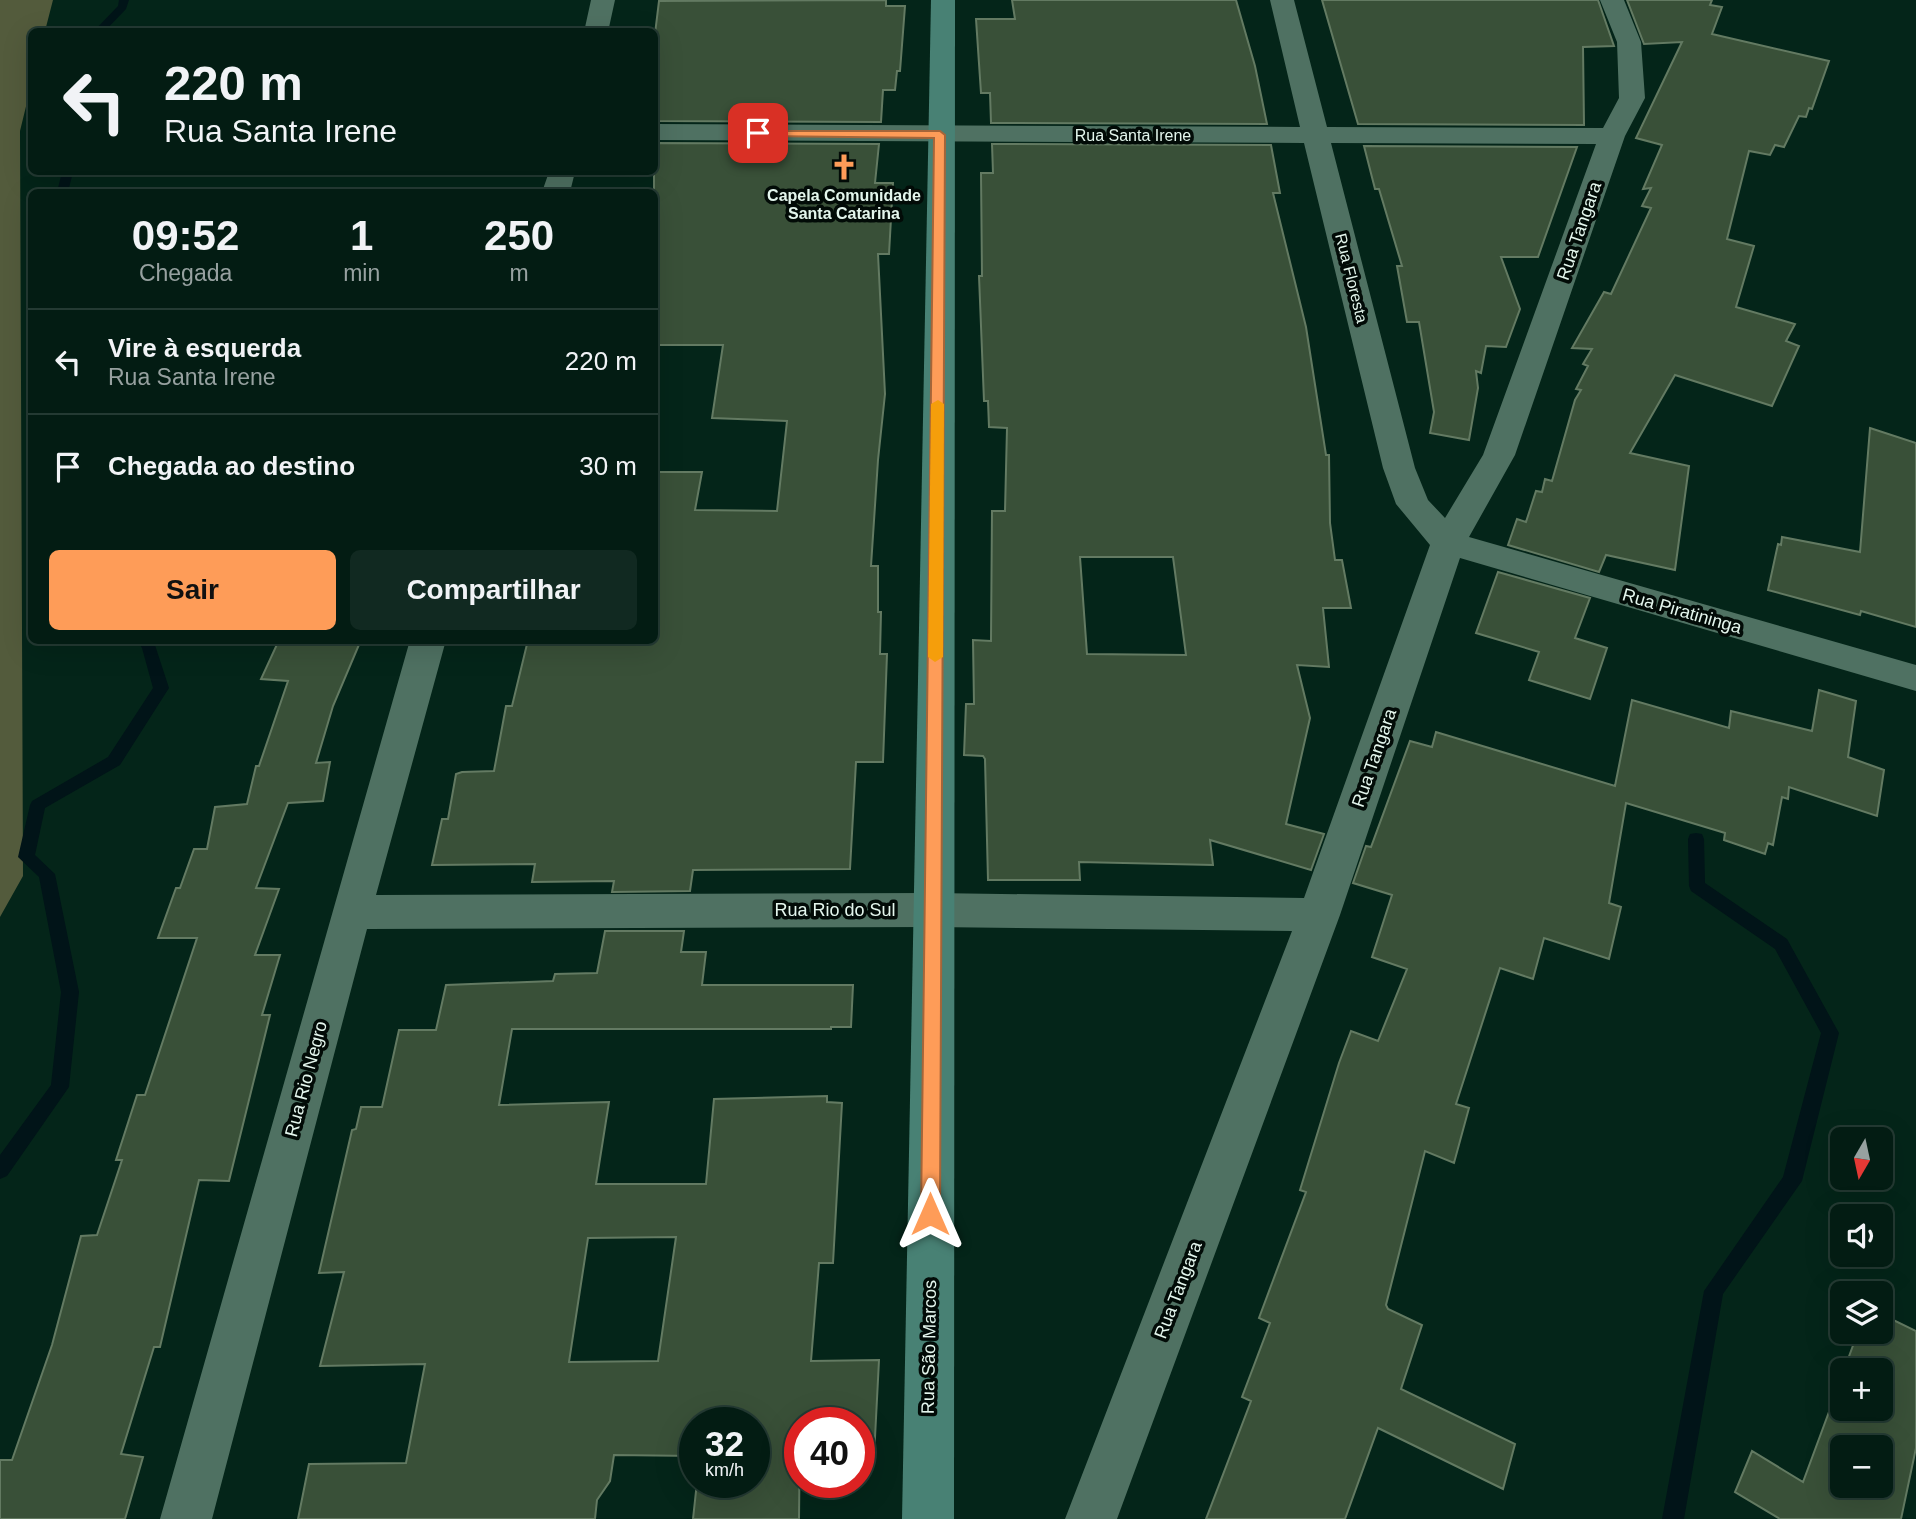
<!DOCTYPE html>
<html lang="pt">
<head>
<meta charset="utf-8">
<style>
  body { margin:0; font-family:Arial,sans-serif; background:#112921; color:#f1f3f6; height:100vh; display:flex; flex-direction:column; font-size:26px; white-space:nowrap }
  * { box-sizing:border-box; margin:0 }
  p { font-size:23px; color:#97a1a0 }
  .icon { flex:none; width:38px; height:38px; fill:none; stroke:currentColor; stroke-width:2; stroke-linecap:round; stroke-linejoin:round }
  .map { position:relative; flex:1; overflow:hidden }
  .side { position:absolute; left:28px; top:189px; width:630px; height:455px; display:flex; flex-direction:column; background:#031c13; border-radius:10px; box-shadow:0 7px 28px #0002,0 0 0 2px #243a33 }
  .side>* { flex:none }
  .top-card { position:absolute; left:28px; top:28px; width:630px; height:147px; border-radius:10px; box-shadow:0 7px 28px #0002,0 0 0 2px #243a33; background:#031c13; color:#f1f3f6; overflow:hidden }
  .needle { width:46px; rotate:189deg }
  .fabs { position:absolute; left:1830px; top:1127px; display:grid; gap:14px }
  .fabs a { display:grid; place-items:center; width:63px; height:63px; border-radius:10px; background:#031c13; box-shadow:0 7px 28px #0002,0 0 0 2px #243a33; font-size:35px }
  .speed { position:absolute; left:679px; top:1407px; display:flex; gap:14px; font-size:35px; font-weight:700; text-align:center }
  .speed>* { display:grid; place-content:center; width:91px; height:91px; border-radius:50%; background:#031c13; box-shadow:0 7px 28px #0002,0 0 0 2px #243a33; line-height:1 }
  .speed small { font-size:18px; font-weight:400 }
  .speed .limit { border:10px solid #d22; background:#fff; color:#111 }
  .pin { position:absolute; display:grid; place-items:center; width:60px; height:60px; color:#fff; margin:-30px; border-radius:14px; box-shadow:0 4px 10px #0006 }
  .me { position:absolute; width:77px; margin:-38px; rotate:0deg; stroke-linejoin:round; filter:drop-shadow(0 0 5px #0008) }
  .turn { display:flex; align-items:center; gap:24px; height:147px; padding:0 21px; font-size:32px }
  .turn .icon { width:91px; height:91px; stroke-width:2.5 }
  .turn b { display:block; font-size:49px; line-height:60px }
  .eta { display:flex; justify-content:space-evenly; align-items:center; height:119px; text-align:center }
  .eta b { font-size:42px; font-weight:600; line-height:49px }
  .cta { display:flex; gap:14px; margin-top:auto; padding:14px 21px }
  .cta a { flex:1; height:80px; border-radius:10px; background:#fe9c58; color:#111; font-size:28px; font-weight:600; line-height:80px; text-align:center }
  .cta a+a { background:#112921; color:#f1f3f6 }
  ul { padding:0; list-style:none }
  li { display:flex; align-items:center; gap:21px; height:105px; padding:0 21px; border-top:2px solid #243a33 }
  li div { flex:1 }
  li b { display:block; font-size:26px }
  li em { font-style:normal }
  .map>svg:first-child { display:block }
  .forest { fill:#535b3c }
  .lines { fill:none; stroke-linecap:round; stroke-linejoin:round }
  .stream { fill:#011418; fill-rule:evenodd }
  .building { fill:#395038; stroke:#637a62; stroke-width:2; fill-rule:evenodd }
  .street { fill:#4f7162; fill-rule:evenodd }
  .secondary { fill:#488174; fill-rule:evenodd }
  .route { fill:#fe9c58; stroke:#a56539; stroke-width:2 }
  .slow { fill:#f59e0b }
  .labels { text-anchor:middle; stroke-width:7; stroke-linejoin:round; paint-order:stroke }
  .far-street-label { font-size:16px; fill:#e4f6ed; stroke:#020b07 }
  .far-poi-label { font-size:16px; font-weight:bold; fill:#e4f6ed; stroke:#020b07 }
  .street-label { font-size:18px; fill:#e4f6ed; stroke:#020b07 }
</style>
</head>
<body>
<div class="map">
<svg width="1916" height="1519" viewBox="0 0 1916 1519">
  <rect width="100%" height="100%" fill="#042519"/>
  <path class="forest" d="M0 0H53L45 31 32 32 31 86 20 131 23 876 0 917Z"/>
  <g class="lines">
    <path class="stream" d="M119 0H129L126 9 104 32H93L118 6Z
      M62 172H73L68 192H57Z
      M137 640 154 642 169 688 120 765 45 808 35 855 55 874 79 992 69 1087 7 1176 0 1179V1155L51 1085 61 992 39 877 18 857 30 805 32 801 108 757 153 688 142 648Z
      M1696 833 1702 834 1704 839 1705 883 1787 939 1839 1033 1802 1181 1723 1294 1684 1519H1662L1704 1291 1783 1177 1821 1033 1775 949 1691 891 1689 886 1688 839 1690 834Z"/>
  </g>
  <path class="building" d="M886 0V6H905L900 71H897L895 90H883L881 122 654 121V42L659 1Z
    M1012 0H1236L1255 66 1267 124 991 123 990 93H981L976 19H1015Z
    M1322 0H1598L1614 46 1583 47 1584 125 1358 124Z
    M1627 0H1712L1710 5 1722 7 1712 34 1829 61 1812 109 1809 108 1806 117 1799 116 1784 147 1775 145 1770 155 1749 151 1727 239 1754 246 1736 307 1795 324 1786 341 1799 346 1772 406 1675 375 1630 453 1689 466 1675 570 1606 555 1599 572 1508 545 1517 519 1526 522 1536 491 1542 492 1545 479 1552 481 1575 400 1581 390 1576 389 1588 366 1583 364 1592 349 1572 348 1604 292 1611 294 1651 208 1642 206 1651 188 1643 189 1662 145 1636 138 1682 42 1644 44Z
    M654 143 879 144 875 183H893L889 254H878L885 394 878 460 871 566H878V612H881L880 654H887L883 762H856L850 869 693 870 690 891 612 892 614 881 532 882 535 864 432 865 442 819H448L456 774 462 772 494 771 506 706H512L528 640H654V472H702L695 510 777 511 787 421 712 418 723 345H654Z
    M992 144 1271 145 1280 193H1273L1306 327 1326 455H1329L1330 523 1335 560H1342L1351 608H1323L1329 667 1297 665 1310 718 1286 824 1324 834 1311 870 1210 840 1213 865 1079 862 1080 880H988L985 759 983 756 964 755 966 704H974L973 640 991 641 992 511H1005L1007 428 989 427 988 401H984L979 276H982L981 173H993ZM1080 557H1173L1186 655 1087 654Z
    M1364 146 1577 147 1538 257H1501L1520 309 1506 347 1486 346 1481 373 1476 371 1478 388 1469 440 1430 433 1434 412 1419 322H1407L1397 266H1402L1379 189H1375Z
    M1870 428 1916 443V627L1861 611 1860 615 1768 590 1778 544 1781 545 1782 537 1860 552Z
    M1498 572 1590 598 1575 638 1607 648 1590 699 1529 680 1539 652 1476 633Z
    M279 640H361L333 706 316 763 330 762 323 801 288 803 256 888 279 889 255 955H280L262 1015H270L229 1181 199 1180 160 1347H154L121 1454 143 1457 125 1519H0V1460H12L52 1345 81 1236 97 1235 122 1160H116L137 1095H145L197 938H158L176 888H180L194 849H207L215 807 247 804 256 766H259L288 681 261 679Z
    M1819 690 1856 701 1848 757 1884 770 1877 816 1789 787 1788 799 1782 797 1773 845 1768 843 1765 854 1724 840 1725 833 1626 803 1609 903 1621 907 1609 959 1544 938 1533 979 1500 968 1456 1104 1469 1108 1454 1163 1425 1151 1386 1305 1388 1309 1422 1325 1401 1389 1515 1444 1503 1489 1378 1428 1345 1519H1206L1251 1401 1242 1397 1270 1323 1259 1318 1306 1192 1300 1190 1339 1063 1351 1031 1378 1041 1407 969 1372 957 1392 895 1353 883 1366 846 1371 847 1410 741 1432 747 1436 732 1615 786 1632 700 1729 728 1731 711 1812 731Z
    M605 931H684L681 952H706L702 985H853L851 1027H831V1029H512L499 1105 609 1102 596 1184H706L714 1099 827 1096V1102L842 1103 833 1263H819L811 1361 879 1360 874 1457H859V1423H800L799 1519H693L697 1482H754V1423H695V1456L614 1455 610 1481 597 1500 595 1519H298L309 1464 406 1463 425 1364 320 1366 344 1272 319 1273 352 1130 356 1129 361 1107H382L399 1030H436L446 985 553 981 555 974 597 973ZM676 1237 658 1361 569 1362 588 1238Z
    M1881 1314 1916 1331V1448L1901 1519H1780L1735 1492 1752 1451 1803 1482 1843 1374V1409H1881V1370H1844L1858 1332H1881ZM1843 1447H1881V1486H1843Z"/>
  <g class="lines">
    <path class="street" d="M591 0H615L608 32H584Z
      M1270 0H1294L1327 127 1603 128 1619 98 1617 42 1600 0H1624L1641 42 1645 98 1625 136 1515 455 1469 537 1916 665V691L1460 558 1340 915 1117 1519H1065L1292 931 933 927 367 929 212 1519H160L410 640H446L376 895 933 893 1304 898 1430 545 1396 504 1383 468 1304 143 654 140V124L1300 127ZM1331 143 1596 144 1483 455 1445 518 1428 500 1415 468Z
      M549 172H575L570 192H542Z"/>
    <path class="secondary" d="M931 0H955L954 1519H902Z"/>
  </g>
  <path class="route" d="M754 131H940L945 135 940 1214 937 1221 930 1224 924 1221 921 1214 934 138 758 136H754Z"/>
  <path class="slow" d="M938 400 944 404 943 657 935 662 928 657 931 404Z"/>
  <defs>
    <g id="church-bare" transform="scale(2.1)"><path d="M-1.2-6h2.4v3.5h3.3v2.4h-3.3V6h-2.4V-.1h-3.3v-2.4h3.3Z" fill="#fe9c58" stroke="#020b07" stroke-width="2.5" paint-order="stroke"/></g>
  </defs>
  <g fill-rule="evenodd">
    <use href="#church-bare" x="844" y="167"/>
  </g>
  <g class="labels">
    <g class="far-street-label">
      <text x="1133" y="141">Rua Santa Irene</text>
      <text transform="translate(1352 278) rotate(76)" y="6">Rua Floresta</text>
    </g>
    <g class="far-poi-label">
      <text x="844" y="201">Capela Comunidade<tspan x="844" dy="18">Santa Catarina</tspan></text>
    </g>
    <g class="street-label">
      <text transform="translate(1579 231) rotate(-71)" y="6">Rua Tangara</text>
      <text transform="translate(1682 611) rotate(16)" y="6">Rua Piratininga</text>
      <text transform="translate(1374 758) rotate(-71)" y="6">Rua Tangara</text>
      <text x="835" y="916">Rua Rio do Sul</text>
      <text transform="translate(306 1079) rotate(-75)" y="6">Rua Rio Negro</text>
      <text transform="translate(1178 1290) rotate(-69)" y="6">Rua Tangara</text>
      <text transform="translate(929 1347) rotate(-89)" y="6">Rua São Marcos</text>
    </g>
  </g>
</svg>
<div class="fabs">
<a><svg class="needle" viewBox="-14 -14 28 28"><path d="M0-13l5 13h-10z" fill="#e53935"/><path d="M0 13l5-13h-10z" fill="#97a1a0"/></svg></a>
<a><svg class="icon" aria-label="sound" viewBox="0 0 24 24"><path d="M4 9h4l5-4v14l-5-4H4zM17 9q2 3 0 6"/></svg></a>
<a><svg class="icon" aria-label="layers" viewBox="0 0 24 24"><path d="M12 4l9 5-9 5-9-5zM3 14l9 5 9-5"/></svg></a>
<a>+</a>
<a>−</a>
</div>
<div class="speed"><div>32<small>km/h</small></div><div class="limit">40</div></div>
<div class="pin" style="left:758px;top:133px;background:#d93025"><svg class="icon" aria-label="arrive" viewBox="0 0 24 24"><path d="M6 21V4h12l-3 4 3 4H6"/></svg></div>
<svg class="me" style="left:930px;top:1214px" viewBox="-20 -20 40 40"><path d="M0-17L14 15 0 8-14 15z" fill="#fe9c58" stroke="#fff" stroke-width="4"/></svg>
<div class="top-card">
<div class="turn"><svg class="icon" aria-label="left" viewBox="0 0 24 24"><path d="M17 20v-9H6M10 6l-5 5 5 5"/></svg><div><b>220 m</b>Rua Santa Irene</div></div>
</div>
<section class="side">
<div class="eta">
<div><b>09:52</b><p>Chegada</p></div>
<div><b>1</b><p>min</p></div>
<div><b>250</b><p>m</p></div>
</div>
<ul>
<li><svg class="icon" aria-label="left" viewBox="0 0 24 24"><path d="M17 20v-9H6M10 6l-5 5 5 5"/></svg><div><b>Vire à esquerda</b><p>Rua Santa Irene</p></div><em>220 m</em></li>
<li><svg class="icon" aria-label="arrive" viewBox="0 0 24 24"><path d="M6 21V4h12l-3 4 3 4H6"/></svg><div><b>Chegada ao destino</b></div><em>30 m</em></li>
</ul>
<div class="cta"><a>Sair</a><a>Compartilhar</a></div>
</section>
</div>
</body>
</html>
